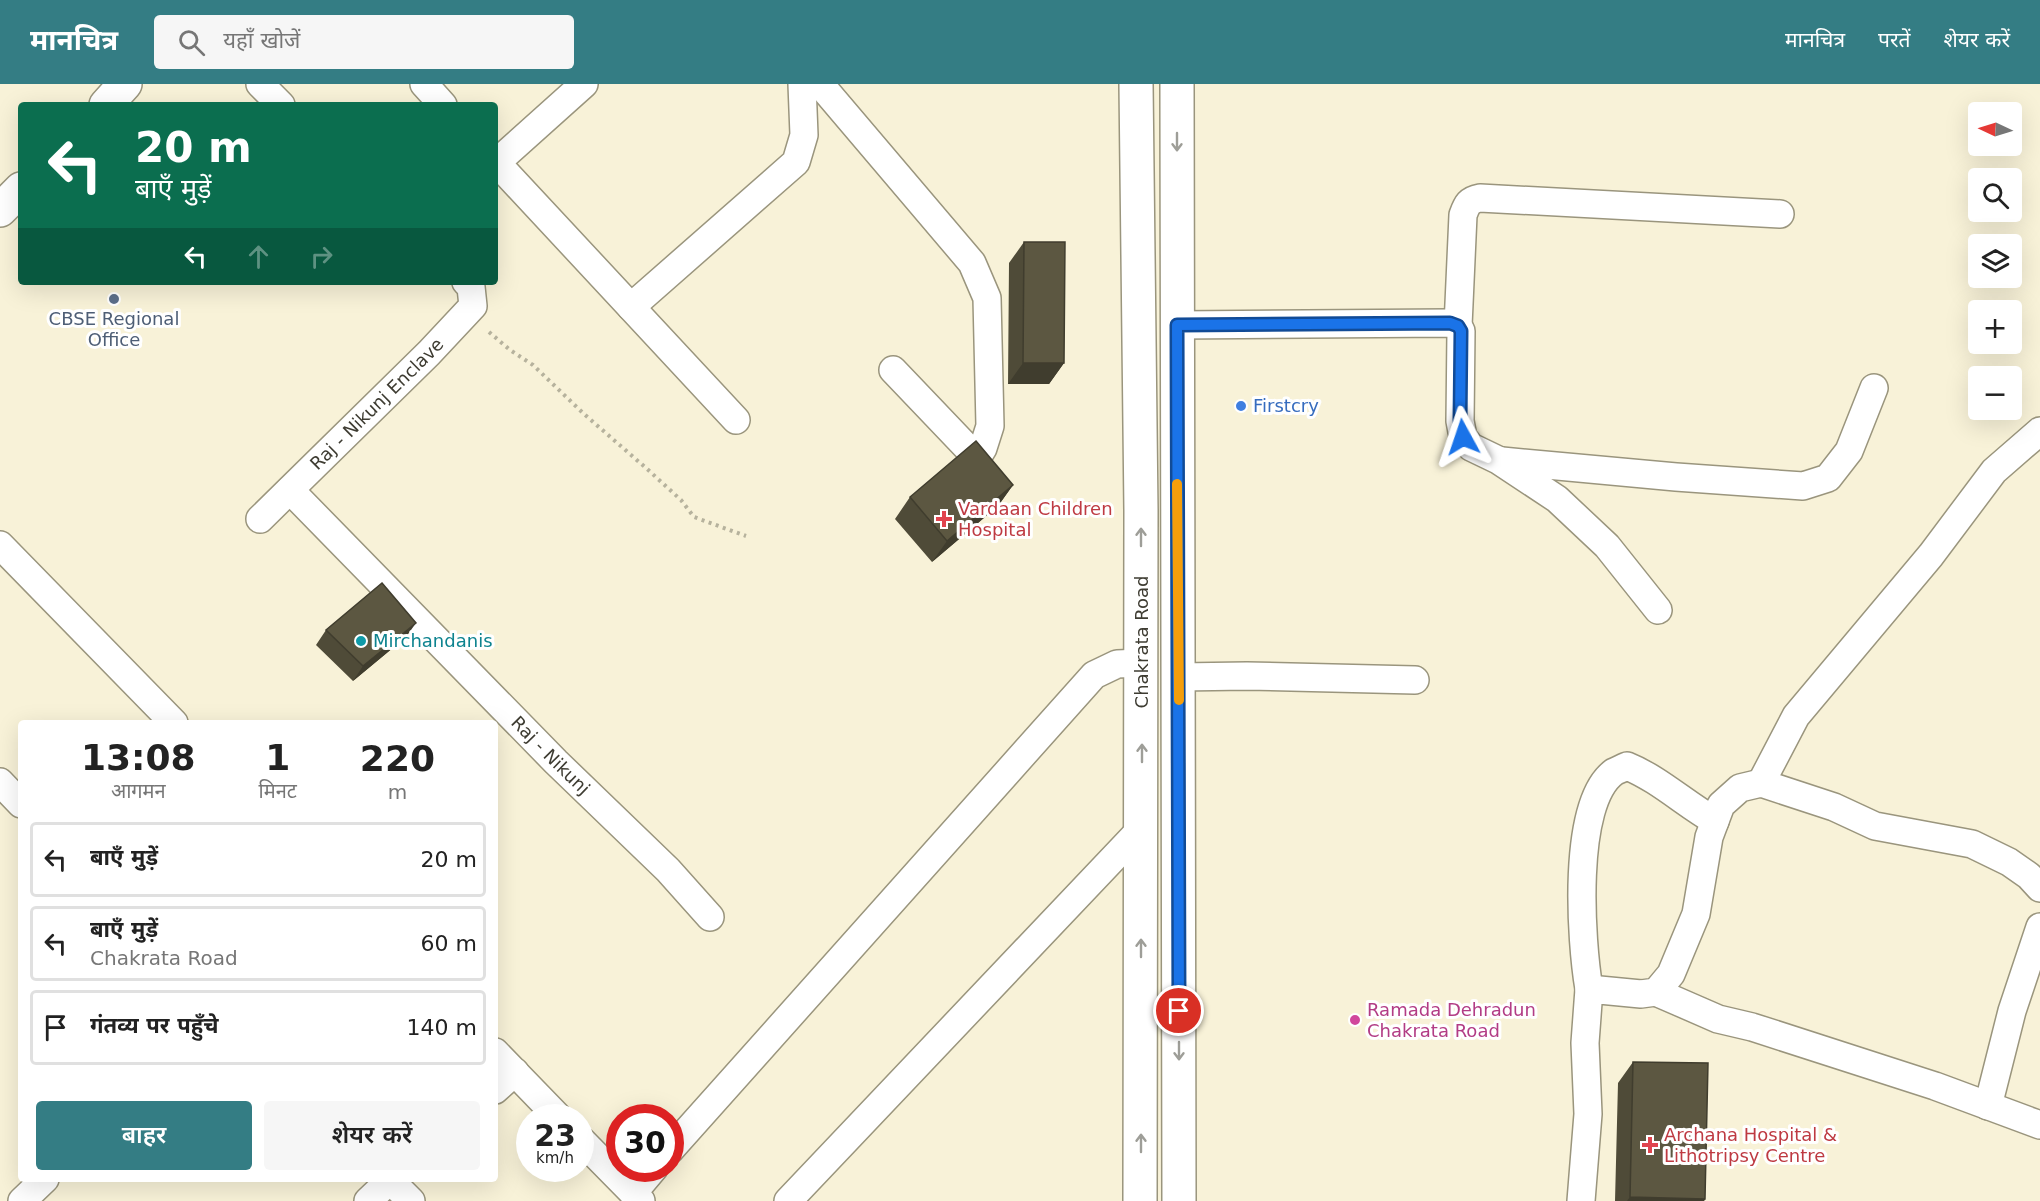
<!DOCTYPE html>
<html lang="hi">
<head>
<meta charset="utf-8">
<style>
  body { margin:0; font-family:"DejaVu Sans","Noto Sans Devanagari",sans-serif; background:#f6f6f6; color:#222; height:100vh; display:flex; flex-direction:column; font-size:22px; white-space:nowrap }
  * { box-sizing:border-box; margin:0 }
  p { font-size:20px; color:#767676 }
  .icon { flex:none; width:33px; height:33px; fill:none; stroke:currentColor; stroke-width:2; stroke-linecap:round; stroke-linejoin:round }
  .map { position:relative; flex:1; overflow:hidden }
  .panel { position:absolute; left:18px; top:636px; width:480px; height:462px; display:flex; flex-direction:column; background:#fff; border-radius:6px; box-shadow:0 6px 24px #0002 }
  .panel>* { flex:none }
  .guide { position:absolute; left:18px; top:18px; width:480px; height:183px; border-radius:6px; box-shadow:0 6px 24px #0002; background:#0b6e4f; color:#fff; overflow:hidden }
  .needle { width:39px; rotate:274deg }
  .tools { position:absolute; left:1968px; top:18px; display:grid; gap:12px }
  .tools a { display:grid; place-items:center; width:54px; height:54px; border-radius:6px; background:#fff; box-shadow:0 6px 24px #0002; font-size:30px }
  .speed { position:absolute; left:516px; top:1020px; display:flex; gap:12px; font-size:30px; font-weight:700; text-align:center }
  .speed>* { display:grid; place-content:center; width:78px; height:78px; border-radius:50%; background:#fff; box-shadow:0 6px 24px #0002; line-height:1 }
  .speed small { font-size:15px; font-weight:400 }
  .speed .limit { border:9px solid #d22; background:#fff; color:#111 }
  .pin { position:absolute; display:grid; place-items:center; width:51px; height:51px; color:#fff; margin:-26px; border:3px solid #fff; border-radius:50%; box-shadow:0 2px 6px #0007 }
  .me { position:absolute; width:66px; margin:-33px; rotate:355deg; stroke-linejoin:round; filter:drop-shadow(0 0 4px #0008) }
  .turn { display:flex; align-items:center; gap:21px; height:126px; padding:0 18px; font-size:27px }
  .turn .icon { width:78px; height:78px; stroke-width:2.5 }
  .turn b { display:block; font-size:42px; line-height:51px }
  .lanes { display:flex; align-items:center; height:57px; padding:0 18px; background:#0003; justify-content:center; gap:30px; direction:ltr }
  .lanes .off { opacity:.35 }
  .eta { display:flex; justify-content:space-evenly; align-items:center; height:102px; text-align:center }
  .eta b { font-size:36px; font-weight:600; line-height:42px }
  .cta { display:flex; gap:12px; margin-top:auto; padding:12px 18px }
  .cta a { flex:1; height:69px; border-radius:6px; background:#347d84; color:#fff; font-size:24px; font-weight:600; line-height:69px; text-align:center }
  .cta a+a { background:#f6f6f6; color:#222 }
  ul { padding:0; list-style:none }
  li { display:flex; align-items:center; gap:18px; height:75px; margin:0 12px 9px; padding:0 6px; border:3px solid #e0e0e0; border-radius:6px }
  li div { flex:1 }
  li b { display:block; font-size:22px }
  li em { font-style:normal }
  header { display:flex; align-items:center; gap:36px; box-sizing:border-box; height:84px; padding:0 30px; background:#347d84; color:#fff }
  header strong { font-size:28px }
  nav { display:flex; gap:33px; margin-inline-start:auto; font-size:21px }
  .search { width:420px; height:54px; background:#f6f6f6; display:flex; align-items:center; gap:15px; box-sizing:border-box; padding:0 21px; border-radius:6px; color:#767676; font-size:22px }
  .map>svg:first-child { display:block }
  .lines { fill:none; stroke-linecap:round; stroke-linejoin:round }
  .street-casing { stroke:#9a957d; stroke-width:30 }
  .secondary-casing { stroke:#9a957d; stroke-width:36 }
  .path { stroke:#b6b29d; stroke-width:4; stroke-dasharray:3 4.5; stroke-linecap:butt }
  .street { stroke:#fff; stroke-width:27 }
  .secondary { stroke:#fff; stroke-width:33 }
  .wall { fill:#4f4b38 }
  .shaded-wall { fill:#403d2e }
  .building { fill:#5c5741; stroke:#403d2e; stroke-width:1.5 }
  .oneway { stroke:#9e9e98 }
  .route-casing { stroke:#114b97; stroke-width:15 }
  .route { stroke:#1a73e8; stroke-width:10 }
  .slow { stroke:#f59e0b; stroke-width:10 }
  .service-dot { fill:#5c6f8a; stroke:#fff; stroke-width:2 }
  .shop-dot { fill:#3f7fe0; stroke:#fff; stroke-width:2 }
  .health-dot { fill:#e0444e; stroke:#fff; stroke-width:2 }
  .culture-dot { fill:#0f9aa8; stroke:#fff; stroke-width:2 }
  .hotel-dot { fill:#d1479c; stroke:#fff; stroke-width:2 }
  .labels { text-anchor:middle; stroke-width:6; stroke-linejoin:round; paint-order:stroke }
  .service-label { font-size:18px; fill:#4e5e75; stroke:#fff }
  .street-label { font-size:18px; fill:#3e3c32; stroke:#fff }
  .shop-label { font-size:18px; fill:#366cbe; stroke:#fff; text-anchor:start }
  .health-label { font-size:18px; fill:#be3a42; stroke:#fff; text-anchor:start }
  .culture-label { font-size:18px; fill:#0d838f; stroke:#fff; text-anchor:start }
  .hotel-label { font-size:18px; fill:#b23c85; stroke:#fff; text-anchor:start }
</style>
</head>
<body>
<header>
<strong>मानचित्र</strong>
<div class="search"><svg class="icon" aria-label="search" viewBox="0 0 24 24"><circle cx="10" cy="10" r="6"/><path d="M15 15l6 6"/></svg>यहाँ खोजें</div>
<nav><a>मानचित्र</a><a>परतें</a><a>शेयर करें</a></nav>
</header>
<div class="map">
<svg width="2040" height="1117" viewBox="0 0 2040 1117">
  <rect width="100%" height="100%" fill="#f8f2d8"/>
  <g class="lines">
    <g class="street-casing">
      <g id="street">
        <path d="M260 0 281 21"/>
        <path d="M424 0 443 21"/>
        <path d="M820 0 972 179 987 214 990 342 983 364 977 374 893 286"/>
        <path d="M495 77 736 336"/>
        <path d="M497 78 584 0"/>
        <path d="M631 223 796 78 804 51 802 0"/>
        <path d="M1177 241 1450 239 1458 242 1461 247 1460 337 1463 353 1471 363 1498 376 1557 415 1607 462 1658 526"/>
        <path d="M1458 242 1463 131C1467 120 1469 116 1480 114L1780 130"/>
        <path d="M1502 377 1676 393 1803 402 1828 394 1849 367 1874 304"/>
        <path id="s1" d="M290 406 556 678 668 786 710 833"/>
        <path id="s2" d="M260 435 429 269 473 222 471 203 466 198"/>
        <path d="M0 461 174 639"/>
        <path d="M1179 593 1247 592 1415 596"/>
        <path d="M0 698 21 720"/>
        <path d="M1761 699 1796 632 1931 471 1994 387 2040 347"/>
        <path d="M1589 905C1581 858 1571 719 1614 688 1618 686 1623 684 1627 682 1659 695 1685 720 1715 737"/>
        <path d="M1656 908 1718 935 1752 943 1935 1002 2040 1041"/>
        <path d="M495 968 559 1034"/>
        <path d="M495 1006 515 988"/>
        <path d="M1988 1022 2012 927 2040 843"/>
        <path d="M580 1055 641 1117"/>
        <path d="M670 1066 1094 591 1117 580 1142 579"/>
        <path d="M391 1095 390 1096 411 1117"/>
        <path d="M633 1109 654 1084"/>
        <path d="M22 1117 45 1095"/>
        <path d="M368 1117 390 1096"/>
        <path d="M788 1117 1142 744"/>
        <path d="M1581 1117 1588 1030 1585 959 1589 905 1641 910 1656 908 1671 890 1696 830 1709 753 1721 721 1740 704 1761 699 1834 723 1875 742 1972 760 2009 778 2029 792 2040 804"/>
      </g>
    </g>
    <g class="secondary-casing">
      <path id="secondary" d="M1136 0 1141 427 1140 1117
        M1177 0 1179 1117
        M106 21 125 0
        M0 126 21 105"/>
    </g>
    <path class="path" d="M489 248 510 266 533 281 584 330 646 384 681 416 694 433 746 452"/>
    <use href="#street" class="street"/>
    <use href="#secondary" class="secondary"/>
  </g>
  <path class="wall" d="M1024 158 1064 279 1049 300H1008L1009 179Z
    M1013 401 998 422 932 478 895 435 910 413Z
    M326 546 406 553 353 597 316 561Z
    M1633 978 1705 1115 1704 1117H1615L1618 999Z"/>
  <path class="shaded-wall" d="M1023 279H1064L1049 300H1008Z
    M1013 401 998 422 932 478 947 457Z
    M416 539 406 553 353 597 363 582Z
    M1630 1113 1705 1115 1704 1117H1627Z"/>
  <path class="building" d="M1024 158H1065L1064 279H1023Z
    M976 357 1013 401 947 457 910 413Z
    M382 499 416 539 363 582 326 546Z
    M1633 978 1708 979 1705 1115 1630 1113Z"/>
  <defs><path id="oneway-shaft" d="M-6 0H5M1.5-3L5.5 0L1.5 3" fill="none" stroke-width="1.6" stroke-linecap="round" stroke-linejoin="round" transform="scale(1.5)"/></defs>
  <g class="oneway">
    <use href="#oneway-shaft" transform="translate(1177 58) rotate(90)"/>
    <use href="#oneway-shaft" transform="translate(1141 453) rotate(-90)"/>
    <use href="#oneway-shaft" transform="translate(1142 669) rotate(-90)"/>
    <use href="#oneway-shaft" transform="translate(1141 864) rotate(-90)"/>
    <use href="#oneway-shaft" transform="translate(1179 967) rotate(90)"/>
    <use href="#oneway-shaft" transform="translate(1141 1059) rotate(-90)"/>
  </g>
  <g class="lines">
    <g class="route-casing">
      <path id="route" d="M1179 927 1177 241 1450 239 1458 242 1461 247 1460 337 1463 353"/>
    </g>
    <use href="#route" class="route"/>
    <path class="slow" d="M1177 400 1179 616"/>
  </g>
  <circle class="service-dot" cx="114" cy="215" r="6"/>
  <circle class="shop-dot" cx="1241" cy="322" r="6"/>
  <g class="health-dot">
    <path d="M941 426h6v6h6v6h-6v6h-6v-6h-6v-6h6z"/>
    <path d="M1647 1052h6v6h6v6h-6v6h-6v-6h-6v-6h6z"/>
  </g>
  <circle class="culture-dot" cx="361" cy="557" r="6"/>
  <circle class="hotel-dot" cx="1355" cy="936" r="6"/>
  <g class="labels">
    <g class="service-label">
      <text x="114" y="241">CBSE Regional<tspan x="114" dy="21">Office</tspan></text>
    </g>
    <g class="street-label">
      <text dy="6" stroke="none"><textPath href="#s2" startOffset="164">Raj - Nikunj Enclave</textPath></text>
      <text transform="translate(1142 558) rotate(-90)" y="6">Chakrata Road</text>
      <text dy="6" stroke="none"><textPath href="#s1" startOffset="372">Raj - Nikunj</textPath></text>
    </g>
    <g class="shop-label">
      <text x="1253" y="328">Firstcry</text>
    </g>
    <g class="health-label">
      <text x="958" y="431">Vardaan Children<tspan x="958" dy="21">Hospital</tspan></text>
      <text x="1664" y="1057">Archana Hospital &amp;<tspan x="1664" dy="21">Lithotripsy Centre</tspan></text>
    </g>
    <g class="culture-label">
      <text x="373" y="563">Mirchandanis</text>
    </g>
    <g class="hotel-label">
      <text x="1367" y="932">Ramada Dehradun<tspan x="1367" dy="21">Chakrata Road</tspan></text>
    </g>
  </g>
</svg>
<div class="tools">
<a><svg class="needle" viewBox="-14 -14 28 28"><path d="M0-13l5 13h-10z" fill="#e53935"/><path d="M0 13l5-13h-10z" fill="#767676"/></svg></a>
<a><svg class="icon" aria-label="search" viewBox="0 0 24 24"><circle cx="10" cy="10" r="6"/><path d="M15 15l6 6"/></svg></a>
<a><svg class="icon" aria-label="layers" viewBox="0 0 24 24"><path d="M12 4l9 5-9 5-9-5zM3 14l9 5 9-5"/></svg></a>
<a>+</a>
<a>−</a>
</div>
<div class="speed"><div>23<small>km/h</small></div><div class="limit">30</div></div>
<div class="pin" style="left:1179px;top:927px;background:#d93025"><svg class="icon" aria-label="arrive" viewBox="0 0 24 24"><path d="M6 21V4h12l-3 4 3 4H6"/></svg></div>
<svg class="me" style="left:1463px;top:353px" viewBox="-20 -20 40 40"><path d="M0-17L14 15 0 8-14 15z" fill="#1a73e8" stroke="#fff" stroke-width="4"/></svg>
<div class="guide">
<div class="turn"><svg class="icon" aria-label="left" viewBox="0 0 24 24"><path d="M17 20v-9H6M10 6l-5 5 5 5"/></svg><div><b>20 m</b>बाएँ मुड़ें</div></div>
<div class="lanes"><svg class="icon" aria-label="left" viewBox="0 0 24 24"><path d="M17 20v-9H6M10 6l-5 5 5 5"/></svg><svg class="icon off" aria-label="ahead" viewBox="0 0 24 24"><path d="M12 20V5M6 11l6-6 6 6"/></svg><svg class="icon off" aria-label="right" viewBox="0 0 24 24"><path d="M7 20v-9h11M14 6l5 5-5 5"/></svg></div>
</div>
<section class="panel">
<div class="eta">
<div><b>13:08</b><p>आगमन</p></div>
<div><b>1</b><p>मिनट</p></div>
<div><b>220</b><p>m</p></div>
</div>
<ul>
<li><svg class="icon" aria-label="left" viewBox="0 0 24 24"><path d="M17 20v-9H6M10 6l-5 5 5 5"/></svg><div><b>बाएँ मुड़ें</b></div><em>20 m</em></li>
<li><svg class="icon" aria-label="left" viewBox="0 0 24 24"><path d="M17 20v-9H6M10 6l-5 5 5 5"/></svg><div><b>बाएँ मुड़ें</b><p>Chakrata Road</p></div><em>60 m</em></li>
<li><svg class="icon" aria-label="arrive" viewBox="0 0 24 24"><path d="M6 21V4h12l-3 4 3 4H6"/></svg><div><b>गंतव्य पर पहुँचे</b></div><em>140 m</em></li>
</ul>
<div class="cta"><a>बाहर</a><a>शेयर करें</a></div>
</section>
</div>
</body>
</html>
